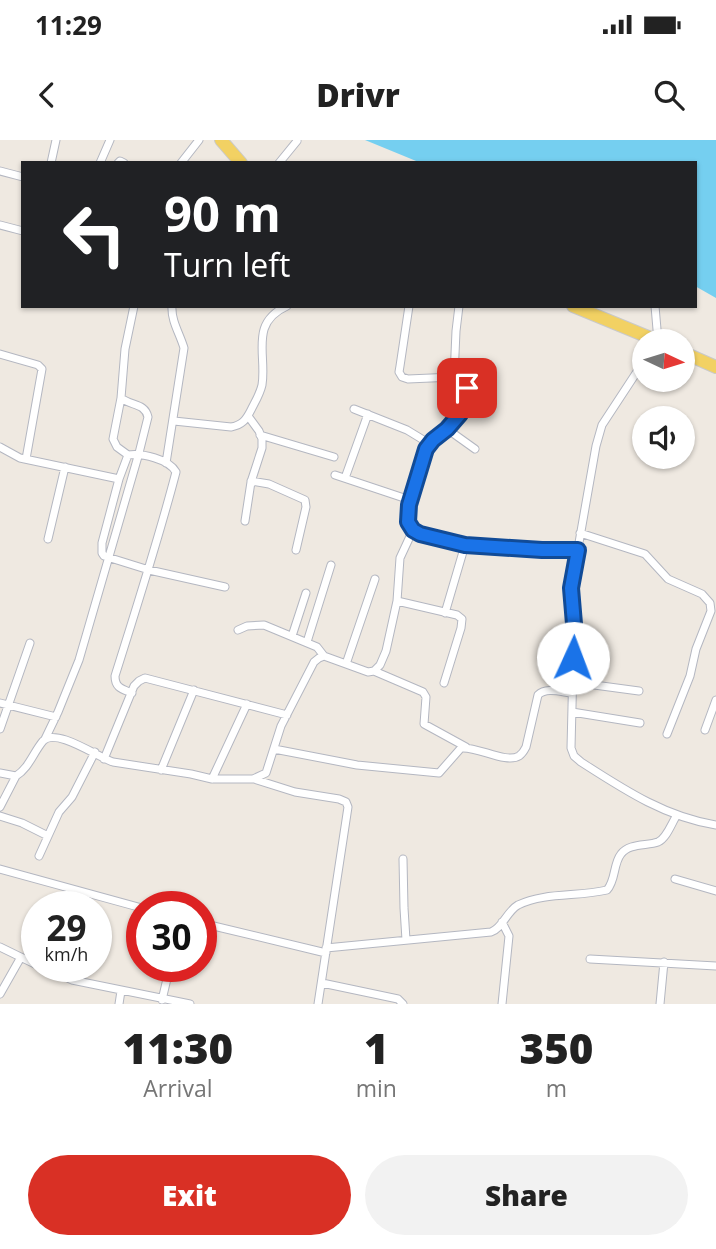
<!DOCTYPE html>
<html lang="en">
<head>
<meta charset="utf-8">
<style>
  body { margin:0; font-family:"Open Sans",sans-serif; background:#f2f2f2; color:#222; height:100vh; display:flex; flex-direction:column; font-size:26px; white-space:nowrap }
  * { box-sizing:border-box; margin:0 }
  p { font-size:23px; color:#767676 }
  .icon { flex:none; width:38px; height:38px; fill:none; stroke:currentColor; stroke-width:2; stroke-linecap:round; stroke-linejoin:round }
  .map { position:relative; height:864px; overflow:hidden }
  .panel { display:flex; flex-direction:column; background:#fff; flex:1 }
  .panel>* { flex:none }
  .guide { position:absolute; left:21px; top:21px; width:676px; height:147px; border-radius:0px; box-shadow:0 2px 5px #0004; background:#202124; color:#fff; overflow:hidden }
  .needle { width:46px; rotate:94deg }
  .tools { position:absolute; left:632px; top:189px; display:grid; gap:14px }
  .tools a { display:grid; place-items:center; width:63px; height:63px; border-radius:50%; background:#fff; box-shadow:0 2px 5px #0004; font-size:35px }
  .speed { position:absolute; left:21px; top:751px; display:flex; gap:14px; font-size:35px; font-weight:700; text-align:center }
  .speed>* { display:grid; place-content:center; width:91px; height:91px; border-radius:50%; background:#fff; box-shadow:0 2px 5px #0004; line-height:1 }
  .speed small { font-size:18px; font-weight:400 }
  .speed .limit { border:10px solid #d22; background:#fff; color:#111 }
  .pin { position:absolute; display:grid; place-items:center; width:60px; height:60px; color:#fff; margin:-30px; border-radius:14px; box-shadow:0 4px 10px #0006 }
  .me { position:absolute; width:77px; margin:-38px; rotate:2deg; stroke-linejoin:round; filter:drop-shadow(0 0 5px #0008) }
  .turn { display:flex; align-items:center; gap:24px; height:147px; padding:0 28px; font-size:32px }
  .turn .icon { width:91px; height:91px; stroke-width:2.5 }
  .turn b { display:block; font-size:49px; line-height:60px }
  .eta { display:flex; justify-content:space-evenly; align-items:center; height:119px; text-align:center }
  .eta b { font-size:42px; font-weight:800; line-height:49px }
  .cta { display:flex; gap:14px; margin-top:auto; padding:14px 28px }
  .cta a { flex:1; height:80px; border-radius:42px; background:#d93025; color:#fff; font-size:28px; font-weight:800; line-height:80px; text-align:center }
  .cta a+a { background:#f2f2f2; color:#222 }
  .status { display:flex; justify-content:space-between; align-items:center; height:49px; padding:0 35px; background:#fff; direction:ltr }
  .status svg { height:19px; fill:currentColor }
  header { display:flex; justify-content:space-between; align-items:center; height:91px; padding:0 28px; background:#fff; font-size:32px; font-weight:800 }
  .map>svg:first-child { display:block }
  .water { fill:#75cff0 }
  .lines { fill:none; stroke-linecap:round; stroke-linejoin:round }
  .minor-casing { stroke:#b4b7c1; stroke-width:9 }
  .primary-casing { stroke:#c9c9c9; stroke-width:14 }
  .minor { stroke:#fff; stroke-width:7 }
  .primary { stroke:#f2d163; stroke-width:12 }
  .route-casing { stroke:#114b97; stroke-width:18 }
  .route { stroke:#1a73e8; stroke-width:12 }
</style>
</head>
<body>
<div class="status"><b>11:29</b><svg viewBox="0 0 49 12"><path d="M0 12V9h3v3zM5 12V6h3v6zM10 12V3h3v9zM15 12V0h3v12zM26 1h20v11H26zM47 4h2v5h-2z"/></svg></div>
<header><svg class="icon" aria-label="back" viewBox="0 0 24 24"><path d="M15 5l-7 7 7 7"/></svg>Drivr<svg class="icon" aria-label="search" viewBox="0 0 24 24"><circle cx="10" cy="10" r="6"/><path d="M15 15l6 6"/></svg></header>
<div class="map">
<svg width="716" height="864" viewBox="0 0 716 864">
  <rect width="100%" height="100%" fill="#efe9e1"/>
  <path class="water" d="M365 0H716V158L695 146V23H421Z"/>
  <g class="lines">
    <g class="minor-casing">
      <path id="minor" d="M51 23 56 0
        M100 23 110 0
        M118 23 120 21 124 23
        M181 23 199 0
        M279 23 297 1
        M0 31 23 37
        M0 85 23 91
        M409 166 400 226 399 232 402 237 408 239 454 237 466 244 467 248 459 274 447 289 433 300 426 309 409 365 408 382 413 390 420 394 465 405 542 410H577
        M655 166 658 201
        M0 214 38 225 42 229 26 319
        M644 221 602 285 596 306 571 448 574 484 571 608 574 616 581 622C623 649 665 677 716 685
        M454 237 456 191 459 166
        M121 258 113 299 117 307 128 315
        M354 269 407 290 430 304
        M174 281 231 287C242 285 246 280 251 270 255 262 260 254 262 245 267 215 249 183 287 166
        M447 289 475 309
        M260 295 334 317
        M0 307 20 318 119 339
        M166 323 184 208C180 194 171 181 172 166
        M335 335 410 360
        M345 338 368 274
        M251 341 269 344 305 360 306 367 296 410
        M245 381 251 342 262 308V299L259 291 248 276
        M580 393 645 414 668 439 702 454 710 463 711 471 696 509 690 536 667 594
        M48 399 65 327
        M397 461 457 475 462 479 461 488 444 543
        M445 473 465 405
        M238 490 247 486 264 485 317 507 324 516
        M292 496 306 453
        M307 502 331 425
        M346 524 375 439
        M374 531 423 552 426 557 424 584 466 607
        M572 542 639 551
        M132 553C122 549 115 548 115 536 136 469 158 401 176 332 169 319 142 313 128 315L119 339 102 403V413L104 416 149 430 225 447
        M0 563 56 577
        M572 572 640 583
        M0 589 30 503
        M705 590 716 560
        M45 599 58 572 79 520 139 313 148 277C145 263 131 266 121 258L125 209 134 166
        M274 609 357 625 439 633 461 608C477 606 506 624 519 616 522 614 524 611 526 607L538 555C546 547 561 552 572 553
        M104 619 134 546 139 541 145 538 287 575
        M161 630 194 550
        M0 633 16 636C29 628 33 613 43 601 56 587 99 618 113 622L191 634 212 639H253L266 633 281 586 314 522 319 518 324 516 368 532 374 531 380 525 386 511 397 461 400 418 413 390
        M212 639 247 564
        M254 639 295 652 339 659 346 662 348 667 318 864
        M0 667 16 636
        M0 676 22 683 48 696
        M39 716 59 672 72 657 95 612
        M403 719 404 768 406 800
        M0 729 142 768
        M675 739 716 751
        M502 782 509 796 502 864
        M201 783 326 813
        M0 807 37 825
        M326 808 491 792C503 788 506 772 518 765 545 752 578 757 607 750 616 740 613 724 621 714 629 703 647 706 658 702 667 698 672 682 677 675
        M590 819 716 826
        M40 826 72 840 190 864
        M322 843 398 859 403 864
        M0 854 21 817
        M162 860 170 826
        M119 864 121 851
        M660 864 664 822"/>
    </g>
    <g class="primary-casing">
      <path id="primary" d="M221 0 241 23
        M573 166 658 201
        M682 212 716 227"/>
    </g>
    <use href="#minor" class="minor"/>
    <use href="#primary" class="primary"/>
  </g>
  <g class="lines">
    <g class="route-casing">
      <path id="route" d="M467 248 460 274 447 289 433 300 426 309 409 365 408 382 413 390 420 394 465 405 542 410H578L571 448 574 484 573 518"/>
    </g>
    <use href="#route" class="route"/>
  </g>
</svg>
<div class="tools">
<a><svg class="needle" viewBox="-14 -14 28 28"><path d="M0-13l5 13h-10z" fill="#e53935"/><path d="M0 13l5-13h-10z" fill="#767676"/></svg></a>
<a><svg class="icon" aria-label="sound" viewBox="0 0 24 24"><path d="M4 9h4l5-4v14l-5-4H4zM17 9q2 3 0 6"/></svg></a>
</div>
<div class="speed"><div>29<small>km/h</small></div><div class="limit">30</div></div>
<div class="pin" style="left:467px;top:248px;background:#d93025"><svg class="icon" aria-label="arrive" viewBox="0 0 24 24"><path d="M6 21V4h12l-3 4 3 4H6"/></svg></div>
<svg class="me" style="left:573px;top:518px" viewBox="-20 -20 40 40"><circle r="19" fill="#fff"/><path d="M0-13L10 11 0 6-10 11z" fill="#1a73e8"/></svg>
<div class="guide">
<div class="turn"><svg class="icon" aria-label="left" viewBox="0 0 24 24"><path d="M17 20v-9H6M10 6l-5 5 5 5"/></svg><div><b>90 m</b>Turn left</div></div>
</div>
</div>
<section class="panel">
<div class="eta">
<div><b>11:30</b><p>Arrival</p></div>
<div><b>1</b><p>min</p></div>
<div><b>350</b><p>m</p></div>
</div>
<div class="cta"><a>Exit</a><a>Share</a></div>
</section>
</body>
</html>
